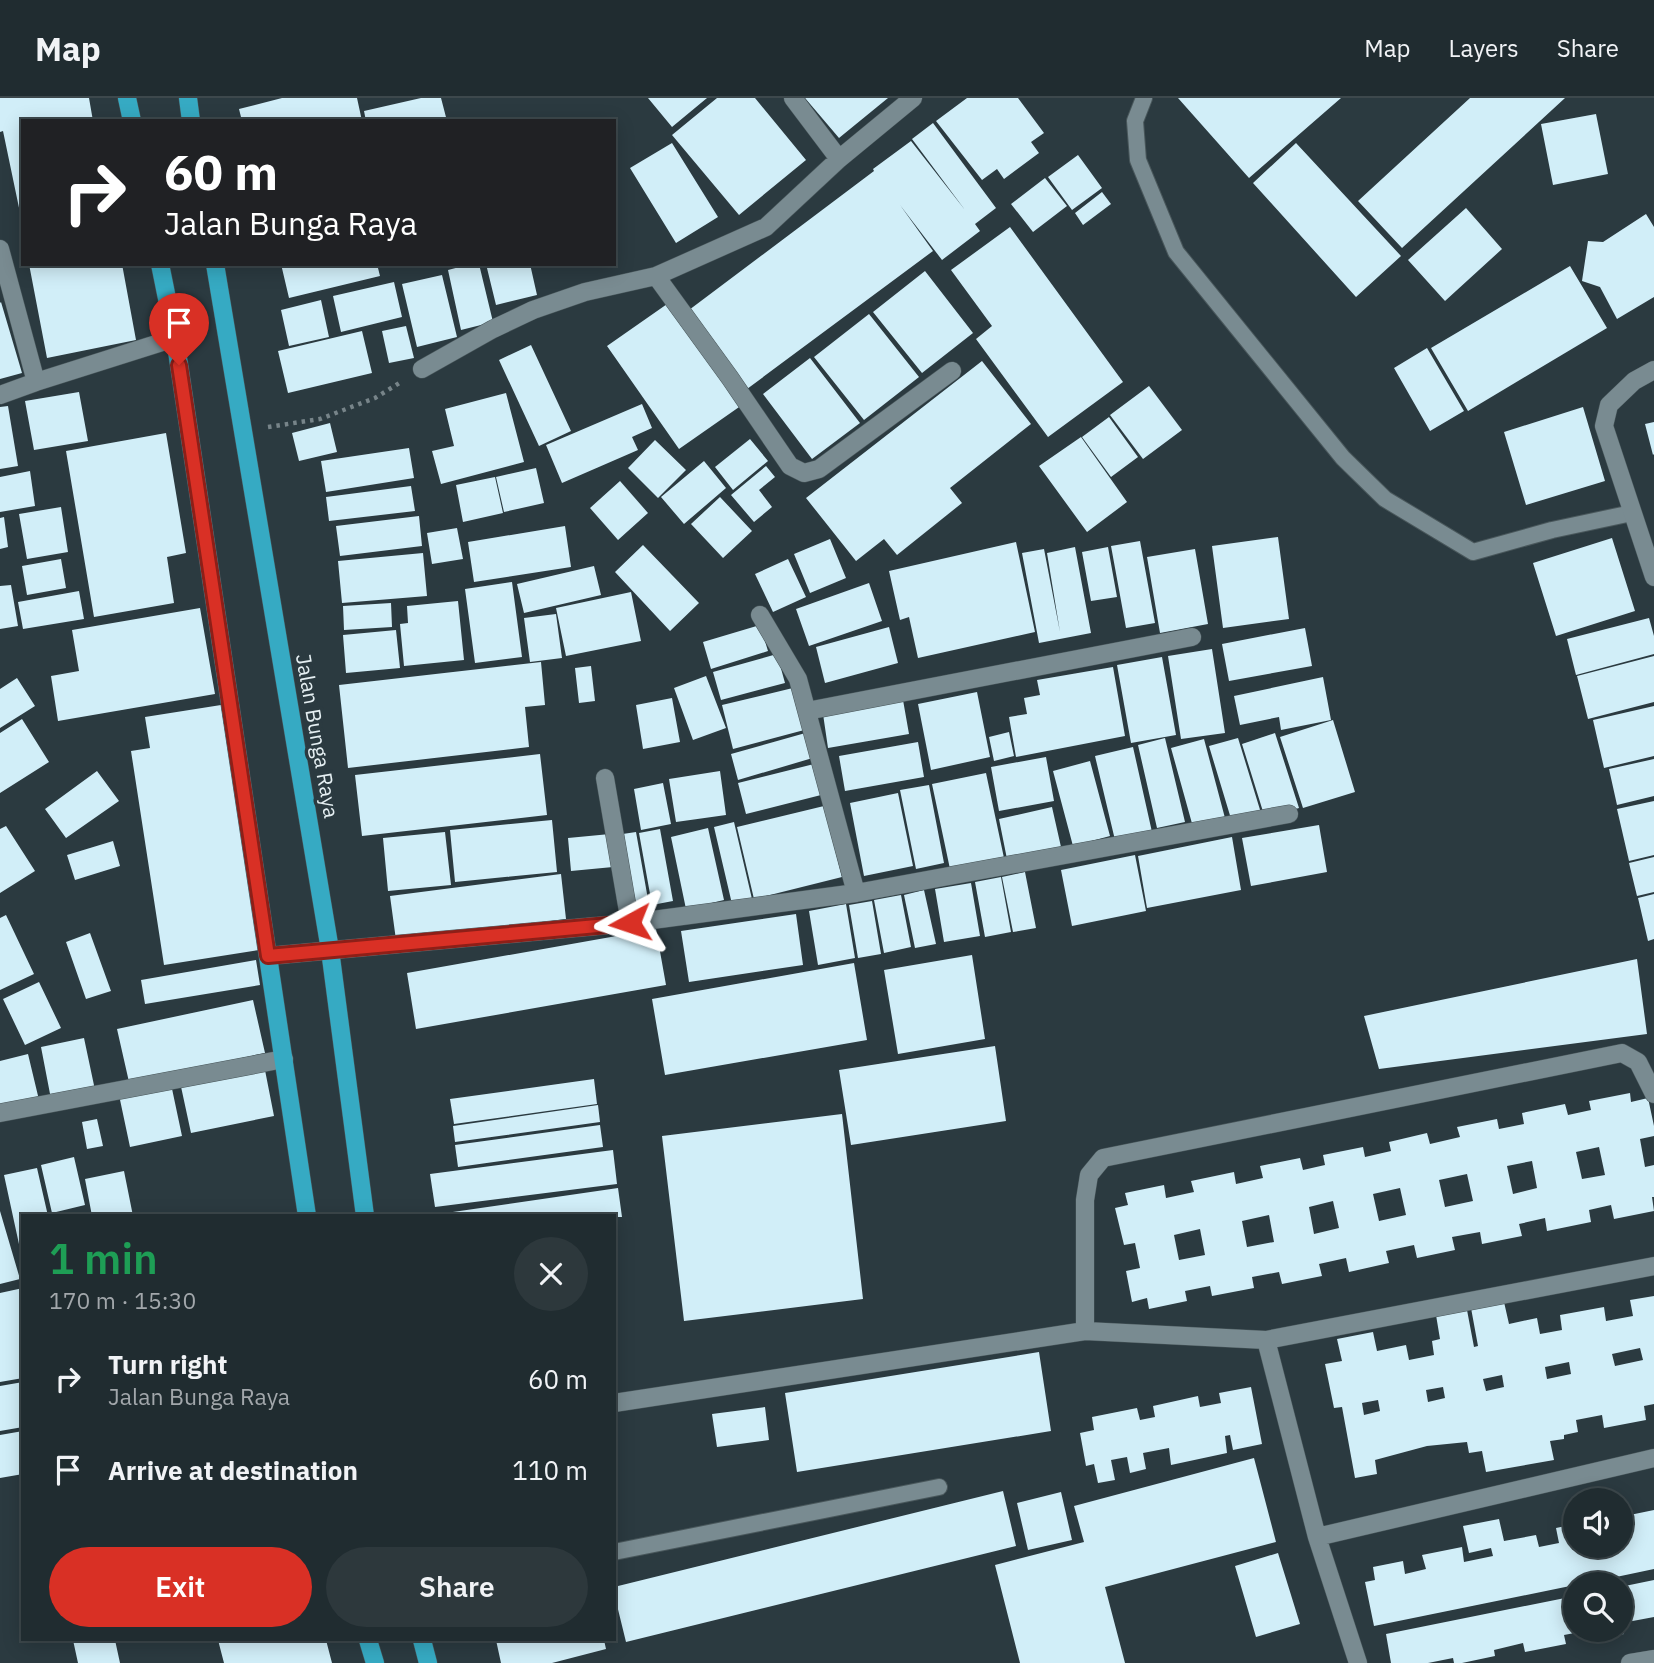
<!DOCTYPE html>
<html lang="en">
<head>
<meta charset="utf-8">
<style>
  body { margin:0; font-family:"IBM Plex Sans",sans-serif; background:#2d383c; color:#f1f3f6; height:100vh; display:flex; flex-direction:column; font-size:26px; white-space:nowrap }
  * { box-sizing:border-box; margin:0 }
  p { font-size:23px; color:#a2a7ab }
  .icon { flex:none; width:38px; height:38px; fill:none; stroke:currentColor; stroke-width:2; stroke-linecap:round; stroke-linejoin:round }
  .map { position:relative; flex:1; overflow:hidden }
  .sheet { position:absolute; left:21px; top:1116px; width:595px; height:427px; display:flex; flex-direction:column; background:#202c30; border-radius:0px; box-shadow:0 4px 18px #0003,0 0 0 2px #3d484c }
  .sheet>* { flex:none }
  .guide { position:absolute; left:21px; top:21px; width:595px; height:147px; border-radius:0px; box-shadow:0 4px 18px #0003,0 0 0 2px #3d484c; background:#202124; color:#fff; overflow:hidden }
  .tools { position:absolute; left:1563px; top:1390px; display:grid; gap:14px }
  .tools a { display:grid; place-items:center; width:70px; height:70px; border-radius:50%; background:#202c30; box-shadow:0 4px 18px #0003,0 0 0 2px #3d484c; font-size:35px }
  .pin { position:absolute; display:grid; place-items:center; width:60px; height:60px; color:#fff; margin:-72px -30px; border-radius:50% 50% 50% 0; rotate:-45deg; box-shadow:0 0 7px #0007 }
  .pin .icon { rotate:45deg }
  .me { position:absolute; width:77px; margin:-38px; rotate:265deg; stroke-linejoin:round; filter:drop-shadow(0 0 5px #0008) }
  .turn { display:flex; align-items:center; gap:24px; height:147px; padding:0 28px; font-size:32px }
  .turn .icon { width:91px; height:91px; stroke-width:2.5 }
  .turn b { display:block; font-size:49px; line-height:60px }
  .round { display:grid; place-items:center; flex:none; width:74px; height:74px; border-radius:37px; background:#2d383c }
  .head { display:flex; align-items:center; justify-content:space-between; height:119px; padding:0 28px }
  h1 { font-size:42px; font-weight:600; line-height:52px; color:#1e9e55 }
  .action { display:flex; gap:14px; margin-top:auto; padding:14px 28px }
  .action a { flex:1; height:80px; border-radius:42px; background:#d93025; color:#fff; font-size:28px; font-weight:600; line-height:80px; text-align:center }
  .action a+a { background:#2d383c; color:#f1f3f6 }
  ul { padding:0; list-style:none }
  li { display:flex; align-items:center; gap:21px; height:91px; padding:0 28px }
  li div { flex:1 }
  li b { display:block; font-size:26px }
  li em { font-style:normal }
  header { display:flex; align-items:center; gap:42px; box-sizing:border-box; height:98px; padding:0 35px; background:#202c30; border-bottom:2px solid #3d484c }
  header strong { font-size:33px }
  nav { display:flex; gap:38px; margin-inline-start:auto; font-size:24px }
  .map>svg:first-child { display:block }
  .building { fill:#d1eef8; fill-rule:evenodd }
  .lines { fill:none; stroke-linecap:round; stroke-linejoin:round }
  .service-casing { stroke:#49575b; stroke-width:18 }
  .minor-casing { stroke:#49575b; stroke-width:19 }
  .primary-casing { stroke:#49575b; stroke-width:19 }
  .path { stroke:#778489; stroke-width:4.5; stroke-dasharray:3.5 5; stroke-linecap:butt }
  .service { stroke:#798b91; stroke-width:16 }
  .minor { stroke:#798b91; stroke-width:18 }
  .primary { stroke:#36aac3; stroke-width:18 }
  .route-casing { stroke:#8d1f18; stroke-width:18 }
  .route { stroke:#d93025; stroke-width:12 }
  .labels { text-anchor:middle; stroke-width:7; stroke-linejoin:round; paint-order:stroke }
  .street-label { font-size:21px; fill:#e5eff2; stroke:#2b3a40 }
</style>
</head>
<body>
<header>
<strong>Map</strong>
<nav><a>Map</a><a>Layers</a><a>Share</a></nav>
</header>
<div class="map">
<svg width="1654" height="1565" viewBox="0 0 1654 1565">
  <rect width="100%" height="100%" fill="#2b3a40"/>
  <path class="building" d="M0 0H89L93 23H23V129L3 33 0 34Z
    M282 0H357L362 23H242L239 11Z
    M421 0H441L447 23H366L364 13Z
    M648 0H707L672 29Z
    M717 0H755L806 62 739 117 672 37Z
    M805 0H888L839 40Z
    M967 0H1018L1044 35 1031 44 1039 55 1004 81 997 71 982 82 936 23Z
    M1178 0H1341L1249 80Z
    M1470 0H1565L1402 150 1358 103Z
    M1596 16 1608 76 1553 87 1541 26Z
    M933 25 996 110 975 126 980 133 942 162 900 107 933 153 747 291 689 212 874 73 873 71 911 43 965 112 912 41Z
    M672 45 718 119 676 145 630 70Z
    M1296 45 1401 158 1356 199 1253 85Z
    M1078 57 1102 90 1072 112 1048 79Z
    M1045 80 1067 108 1033 134 1011 106Z
    M1102 94 1111 106 1083 127 1075 115Z
    M1466 110 1502 151 1445 203 1408 162Z
    M1646 116 1654 129V199L1617 221 1600 189 1582 183 1588 143 1603 144Z
    M1010 129 1123 284 1048 339 976 241 992 228 951 172Z
    M29 166H122L136 242 47 260Z
    M281 166H377L380 178 289 200Z
    M471 166H479L493 224 461 232 448 172Z
    M486 166H530L537 197 496 207Z
    M1570 168 1607 230 1468 313 1431 250Z
    M925 173 973 235 922 275 873 214Z
    M442 177 457 239 417 249 402 186Z
    M394 184 402 219 341 234 333 198Z
    M321 202 329 239 289 248 281 212Z
    M1 204 22 275 0 281V205Z
    M670 204 742 307 679 351 607 248Z
    M869 216 919 279 864 322 814 259Z
    M406 228 414 260 389 265 382 233Z
    M362 233 372 275 288 295 278 253Z
    M531 247 571 333 539 348 499 262Z
    M1427 250 1464 313 1430 333 1394 270Z
    M810 260 860 325 812 361 763 296Z
    M982 263 1031 326 950 390 962 405 897 457 884 441 856 463 806 400Z
    M1149 288 1182 332 1143 361 1110 317Z
    M79 294 88 343 34 352 25 303Z
    M506 295 524 364 441 386 432 353 454 348 445 311Z
    M642 306 652 330 632 339 638 352 562 385 546 347Z
    M8 308 18 368 0 371V309Z
    M1583 309 1605 383 1526 407 1504 334Z
    M1109 319 1138 359 1111 379 1082 339Z
    M1654 324V356L1653 357 1645 326Z
    M330 325 337 354 299 363 292 335Z
    M166 335 186 455 167 459 174 505 94 519 66 353Z
    M1081 339 1127 404 1087 434 1039 368Z
    M750 341 768 363 733 392 715 369Z
    M655 342 686 372 658 400 628 370Z
    M409 350 414 380 326 394 321 363Z
    M704 363 726 390 684 426 661 399Z
    M766 368 775 379 759 392 772 409 754 424 731 397Z
    M536 370 544 405 504 414 496 379Z
    M30 373 35 408 0 414V379Z
    M495 379 503 415 463 424 456 387Z
    M620 383 648 415 618 442 590 410Z
    M411 388 415 413 329 423 326 399Z
    M720 399 752 433 723 460 691 426Z
    M61 409 68 454 27 461 19 416Z
    M419 418 422 448 340 458 336 428Z
    M4 419 8 449 0 451V420Z
    M565 428 571 469 474 484 468 444Z
    M457 430 463 461 432 466 427 435Z
    M1278 439 1289 521 1223 530 1212 448Z
    M1612 440 1635 513 1556 538 1533 465Z
    M830 441 846 480 810 495 794 456Z
    M1140 443 1155 525 1126 530 1111 448Z
    M1016 444 1035 534 918 560 909 519 900 522 889 473Z
    M643 447 699 505 670 533 615 474Z
    M1075 449 1091 535 1039 545 1022 455 1044 451 1060 534 1047 455Z
    M1108 449 1117 499 1091 503 1082 454Z
    M1195 451 1208 526 1160 535 1147 459Z
    M423 455 427 498 342 505 338 463Z
    M61 461 66 490 27 497 22 468Z
    M788 461 806 499 773 514 755 476Z
    M594 468 601 497 524 515 517 486Z
    M512 484 522 559 475 565 465 491Z
    M869 485 882 523 809 548 796 511Z
    M11 487 18 528 0 531V488Z
    M79 493 84 521 23 531 18 504Z
    M631 494 641 543 566 558 556 510Z
    M458 503 464 562 404 568 400 526 408 525 407 508Z
    M391 505 392 529 344 532 343 508Z
    M200 510 215 596 58 623 51 578 79 573 72 532Z
    M556 516 562 560 530 564 524 520Z
    M1649 520 1654 538V556L1576 577 1567 541Z
    M760 527 768 553 711 571 703 544Z
    M889 529 898 565 825 585 816 549Z
    M1305 530 1312 568 1229 583 1222 546Z
    M396 532 400 570 346 575 343 537Z
    M1212 551 1225 635 1181 641 1168 558Z
    M777 556 785 585 721 602 713 574Z
    M1654 558V604L1588 621 1577 578Z
    M1162 559 1176 637 1131 645 1117 567Z
    M541 564 545 607 525 609 529 649 348 670 339 587Z
    M591 568 595 603 579 605 575 570Z
    M1113 569 1125 638 1016 659 1009 619 1027 616 1024 600 1040 597 1037 582Z
    M706 578 726 630 693 642 674 590Z
    M1323 579 1331 622 1281 632 1279 619 1240 627 1234 598Z
    M17 580 35 608 0 630V591Z
    M797 589 808 631 733 651 722 607Z
    M977 594 990 659 931 672 918 606Z
    M672 600 680 644 643 651 636 607Z
    M903 602 909 636 828 650 823 616Z
    M221 607 259 852 164 867 131 653 150 650 145 619Z
    M1654 608V658L1604 670 1593 622Z
    M22 621 49 664 0 695V635Z
    M1333 622 1355 694 1303 710 1280 639Z
    M809 634 816 659 738 682 731 656Z
    M1009 634 1014 658 994 663 989 639Z
    M1275 635 1299 710 1265 720 1242 646Z
    M1165 640 1185 724 1157 730 1138 647Z
    M1238 640 1261 715 1232 724 1209 648Z
    M1204 641 1225 720 1193 729 1171 650Z
    M918 644 924 679 845 693 839 658Z
    M1133 649 1152 734 1115 742 1095 658Z
    M540 656 547 717 362 738 355 677Z
    M1046 659 1054 703 999 713 991 669Z
    M1654 661V698L1617 707 1609 671Z
    M1090 663 1110 738 1073 748 1053 673Z
    M818 665 825 696 746 716 738 685Z
    M97 673 119 703 66 740 45 711Z
    M720 673 726 717 676 724 669 681Z
    M986 675 1004 760 950 771 932 686Z
    M663 685 671 726 641 732 634 691Z
    M929 687 944 765 916 771 900 692Z
    M898 695 913 768 864 778 850 705Z
    M1654 703V757L1629 763 1617 711Z
    M824 708 842 779 754 801 737 729Z
    M1052 709 1061 749 1007 761 999 721Z
    M552 722 557 774 455 784 450 732Z
    M734 724 752 801 732 806 714 729Z
    M1319 727 1327 774 1251 788 1242 740Z
    M6 728 35 773 0 795V731Z
    M708 730 724 802 686 811 671 739Z
    M660 731 673 803 652 807 639 735Z
    M445 734 451 787 388 793 383 740Z
    M636 734 649 807 629 810 616 737Z
    M610 736 613 769 571 773 568 740Z
    M1232 739 1241 792 1147 810 1138 758Z
    M113 743 120 768 75 782 67 757Z
    M1135 757 1146 813 1072 828 1061 772Z
    M1654 759V794L1637 798 1629 765Z
    M1025 774 1036 830 1013 834 1002 779Z
    M561 776 566 821 396 842 390 798Z
    M1001 779 1011 834 985 839 975 784Z
    M971 785 980 838 944 844 935 791Z
    M924 792 936 846 915 850 904 797Z
    M1654 796V841L1648 843 1638 800Z
    M901 797 911 849 884 855 874 802Z
    M872 803 881 856 858 860 849 807Z
    M846 806 855 860 818 867 809 813Z
    M796 816 803 867 689 884 681 833Z
    M6 817 34 876 0 892V820Z
    M656 831 666 887 416 931 407 875Z
    M90 835 111 893 86 901 66 844Z
    M972 857 985 941 898 956 884 872Z
    M1637 861 1647 936 1379 971 1364 918Z
    M256 862 260 887 145 906 141 882Z
    M854 865 867 942 665 977 652 901Z
    M39 884 61 930 25 947 3 901Z
    M253 902 265 955 129 984 117 931Z
    M84 940 95 992 51 1001 41 949Z
    M995 948 1006 1023 851 1047 839 972Z
    M28 956 39 1002 0 1012V963Z
    M264 967 274 1018 191 1035 180 984Z
    M594 981 597 1006 454 1026 450 1001Z
    M171 986 182 1038 130 1049 119 997Z
    M1630 995 1631 1004 1648 1000 1654 1028V1038L1640 1041 1645 1069 1654 1067V1099H1652L1654 1113 1614 1121 1611 1107 1589 1112 1591 1124 1547 1133 1545 1120 1519 1126 1522 1138 1482 1146 1480 1134 1452 1139 1455 1152 1417 1160 1414 1147 1386 1153 1389 1165 1349 1174 1346 1160 1319 1166 1322 1178 1282 1186 1279 1174 1252 1179 1254 1190 1212 1198 1210 1188 1185 1193 1187 1203 1149 1211 1147 1200 1132 1204 1126 1173 1140 1170 1135 1145 1124 1147 1115 1110 1128 1107 1125 1095 1164 1087 1166 1100 1194 1094 1191 1083 1234 1074 1236 1086 1263 1080 1260 1068 1300 1060 1303 1072 1325 1067 1323 1057 1363 1049 1365 1059 1391 1053 1389 1044 1427 1035 1430 1046 1460 1039 1457 1029 1497 1021 1499 1031 1524 1026 1522 1015 1565 1006 1568 1017 1591 1012 1589 1003ZM1599 1049 1605 1077 1582 1081 1576 1054ZM1532 1063 1537 1090 1513 1096 1507 1068ZM1467 1076 1473 1103 1445 1109 1439 1082ZM1400 1090 1406 1117 1379 1123 1373 1096ZM1333 1103 1339 1130 1314 1136 1309 1109ZM1269 1117 1274 1144 1247 1149 1242 1123ZM1200 1131 1205 1157 1179 1162 1174 1137Z
    M598 1007 600 1024 455 1044 453 1028Z
    M842 1016 863 1201 684 1223 662 1038Z
    M97 1021 103 1048 87 1051 82 1024Z
    M600 1027 603 1049 458 1069 455 1047Z
    M613 1052 617 1086 435 1109 430 1076Z
    M74 1059 85 1107 52 1115 41 1067Z
    M37 1070 48 1118H23L22 1160 4 1077Z
    M124 1073 133 1118H92L85 1081Z
    M618 1090 622 1119 432 1118V1117Z
    M0 1113 20 1181 0 1186Z
    M23 1190V1280L0 1284V1195Z
    M1654 1198V1306L1644 1308 1646 1322 1604 1330 1602 1317 1576 1322 1578 1334 1564 1337V1341L1550 1343 1554 1362 1486 1374 1482 1353 1469 1355 1467 1344 1427 1348 1375 1362 1377 1376 1355 1380 1342 1309 1334 1310 1325 1266 1342 1263 1337 1241 1373 1234 1377 1253 1406 1247 1409 1262 1434 1257 1432 1243 1440 1241 1436 1217 1467 1212 1474 1249 1478 1248 1471 1210 1504 1204 1509 1226 1537 1220 1540 1236 1562 1232 1560 1217 1604 1209 1606 1223 1633 1218 1630 1202ZM1640 1250 1643 1262 1615 1268 1612 1256ZM1569 1264 1571 1276 1547 1281 1545 1269ZM1502 1277 1504 1289 1486 1293 1483 1281ZM1443 1289 1445 1300 1428 1304 1426 1292ZM1378 1302 1380 1313 1364 1317 1362 1305Z
    M1039 1254 1051 1333 797 1374 785 1295Z
    M23 1284V1329L0 1333V1288Z
    M1251 1289 1262 1346 1233 1352 1230 1337 1225 1338 1227 1355 1171 1367 1169 1350 1143 1355 1146 1371 1130 1375 1127 1359 1111 1362 1115 1382 1098 1385 1094 1366 1086 1368 1080 1335 1094 1332 1092 1319 1137 1310 1140 1322 1155 1319 1153 1308 1198 1298 1200 1309 1221 1305 1219 1295Z
    M765 1309 769 1342 717 1349 712 1316Z
    M23 1333V1376L0 1380V1337Z
    M1254 1360 1276 1444 1105 1489 1125 1565H1020L995 1467 1084 1444 1074 1408Z
    M1003 1393 1016 1448 626 1544 614 1495V1489Z
    M1061 1394 1072 1442 1028 1452 1017 1405Z
    M1654 1412V1471L1583 1486H1575V1487L1374 1528 1365 1484 1375 1482 1373 1469 1403 1463 1405 1476 1426 1471 1422 1457 1462 1449 1464 1464 1493 1458 1491 1450 1469 1455 1463 1428 1499 1421 1504 1443 1536 1437 1539 1449 1559 1445 1556 1430 1575 1426V1447H1620V1419Z
    M1278 1455 1300 1526 1256 1539 1235 1468Z
    M1654 1482V1519L1622 1525 1624 1536 1587 1543 1585 1533 1564 1537 1566 1546 1525 1554 1523 1545 1494 1552 1495 1558 1462 1565H1454L1453 1560 1428 1565H1391L1386 1536 1575 1498V1531H1620V1489Z
    M73 1542H115L120 1565H78Z
    M218 1542H326L332 1565H224Z
    M496 1542H604L606 1551 552 1565H501Z"/>
  <g class="lines">
    <g class="service-casing">
      <path id="service" d="M1144 0 1135 23 1138 62 1176 154 1343 360 1385 401 1473 454 1552 432 1632 415
        M614 1454 939 1389"/>
    </g>
    <g class="minor-casing">
      <path id="minor" d="M793 0 839 61
        M0 151 36 284
        M656 178 730 280 790 368 804 375 819 371 952 273
        M422 271 493 231 533 212 585 194 656 178 766 129 839 61 913 0
        M1654 272 1634 283 1609 307 1604 328 1654 479
        M0 297 36 284 175 240
        M760 517 798 581 856 795
        M807 613 1192 539
        M605 680 630 825
        M268 858 630 825 856 795 1289 716
        M0 1015 284 961
        M1085 1233V1102L1089 1077 1103 1060 1622 955 1638 964 1654 996
        M1266 1242 1654 1168
        M614 1305 1085 1233 1266 1242 1317 1439 1358 1565
        M1317 1439 1654 1360
        M1630 1565 1654 1561"/>
    </g>
    <g class="primary-casing">
      <path id="primary" d="M127 0 132 23
        M188 0 191 23
        M160 166 175 240 307 1118
        M215 166 330 852 365 1118
        M368 1542 375 1565
        M422 1542 428 1565"/>
    </g>
    <path class="path" d="M268 329 320 321 375 300 401 284"/>
    <use href="#service" class="service"/>
    <use href="#minor" class="minor"/>
    <use href="#primary" class="primary"/>
  </g>
  <g class="lines">
    <g class="route-casing">
      <path id="route" d="M179 267 268 858 630 825"/>
    </g>
    <use href="#route" class="route"/>
  </g>
  <g class="labels">
    <g class="street-label">
      <text transform="translate(317 638) rotate(80)" y="7">Jalan Bunga Raya</text>
    </g>
  </g>
</svg>
<div class="tools">
<a><svg class="icon" aria-label="sound" viewBox="0 0 24 24"><path d="M4 9h4l5-4v14l-5-4H4zM17 9q2 3 0 6"/></svg></a>
<a><svg class="icon" aria-label="search" viewBox="0 0 24 24"><circle cx="10" cy="10" r="6"/><path d="M15 15l6 6"/></svg></a>
</div>
<div class="pin" style="left:179px;top:267px;background:#d93025"><svg class="icon" aria-label="arrive" viewBox="0 0 24 24"><path d="M6 21V4h12l-3 4 3 4H6"/></svg></div>
<svg class="me" style="left:630px;top:825px" viewBox="-20 -20 40 40"><path d="M0-17L14 15 0 8-14 15z" fill="#d93025" stroke="#fff" stroke-width="4"/></svg>
<div class="guide">
<div class="turn"><svg class="icon" aria-label="right" viewBox="0 0 24 24"><path d="M7 20v-9h11M14 6l5 5-5 5"/></svg><div><b>60 m</b>Jalan Bunga Raya</div></div>
</div>
<section class="sheet">
<div class="head"><div><h1>1 min</h1><p>170 m · 15:30</p></div><a class="round"><svg class="icon" aria-label="close" viewBox="0 0 24 24"><path d="M6 6l12 12M18 6L6 18"/></svg></a></div>
<ul>
<li><svg class="icon" aria-label="right" viewBox="0 0 24 24"><path d="M7 20v-9h11M14 6l5 5-5 5"/></svg><div><b>Turn right</b><p>Jalan Bunga Raya</p></div><em>60 m</em></li>
<li><svg class="icon" aria-label="arrive" viewBox="0 0 24 24"><path d="M6 21V4h12l-3 4 3 4H6"/></svg><div><b>Arrive at destination</b></div><em>110 m</em></li>
</ul>
<div class="action"><a>Exit</a><a>Share</a></div>
</section>
</div>
</body>
</html>
